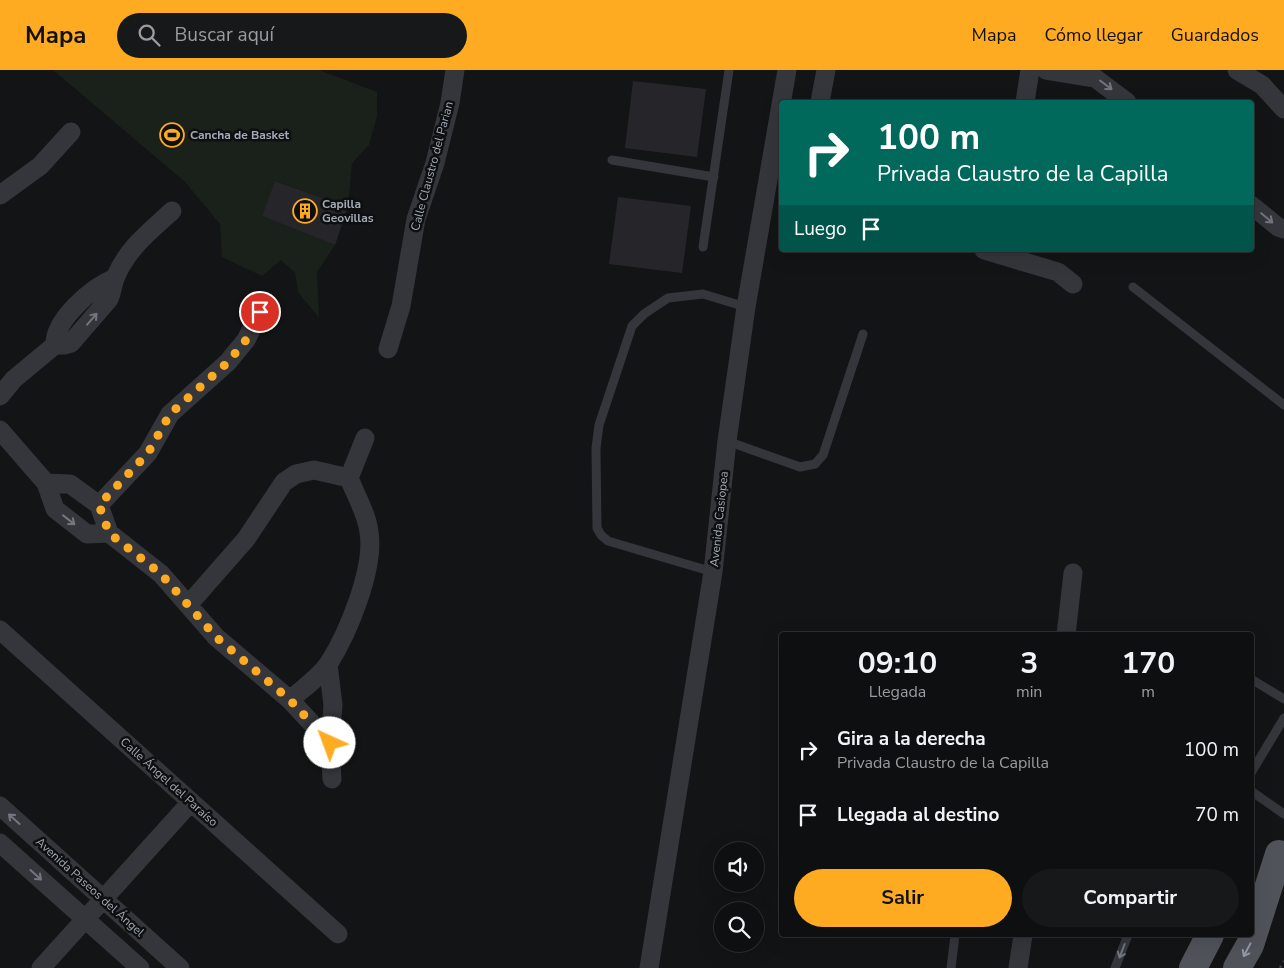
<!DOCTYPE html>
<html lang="es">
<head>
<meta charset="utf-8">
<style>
  body { margin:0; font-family:"Nunito Sans",sans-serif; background:#171819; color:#f1f3f6; height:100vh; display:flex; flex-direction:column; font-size:19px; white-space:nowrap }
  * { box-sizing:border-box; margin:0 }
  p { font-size:16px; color:#9b9c9f }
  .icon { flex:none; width:28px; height:28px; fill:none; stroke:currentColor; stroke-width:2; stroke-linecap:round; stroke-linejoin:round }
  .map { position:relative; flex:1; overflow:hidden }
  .side { position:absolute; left:779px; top:562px; width:475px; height:305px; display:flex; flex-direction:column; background:#0e0f10; border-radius:5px; box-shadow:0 5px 20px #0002,0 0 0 1px #2e2f30 }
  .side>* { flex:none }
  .top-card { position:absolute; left:779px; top:30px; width:475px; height:152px; border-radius:5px; box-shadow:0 5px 20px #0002,0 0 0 1px #2e2f30; background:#00695c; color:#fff; overflow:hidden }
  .buttons { position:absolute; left:714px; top:772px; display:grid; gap:10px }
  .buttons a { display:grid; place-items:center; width:50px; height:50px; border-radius:50%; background:#0e0f10; box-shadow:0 5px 20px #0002,0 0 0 1px #2e2f30; font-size:25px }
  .pin { position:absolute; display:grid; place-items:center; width:42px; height:42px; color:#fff; margin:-21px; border:2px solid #fff; border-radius:50%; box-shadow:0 1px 5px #0007 }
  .me { position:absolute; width:55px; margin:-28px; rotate:317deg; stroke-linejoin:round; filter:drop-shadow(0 0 4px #0008) }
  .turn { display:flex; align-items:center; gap:18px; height:105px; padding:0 15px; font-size:22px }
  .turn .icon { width:65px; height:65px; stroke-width:2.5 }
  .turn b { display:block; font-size:35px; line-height:42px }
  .then { display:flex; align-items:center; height:48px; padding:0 15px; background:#0003; gap:10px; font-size:19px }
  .eta { display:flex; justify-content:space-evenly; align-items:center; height:85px; text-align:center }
  .eta b { font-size:30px; font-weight:700; line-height:35px }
  .action { display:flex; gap:10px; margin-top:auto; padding:10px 15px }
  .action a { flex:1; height:58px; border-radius:30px; background:#ffab22; color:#111; font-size:20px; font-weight:700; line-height:58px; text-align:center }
  .action a+a { background:#171819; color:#f1f3f6 }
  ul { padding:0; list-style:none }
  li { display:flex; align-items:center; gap:15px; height:65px; padding:0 15px }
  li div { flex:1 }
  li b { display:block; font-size:19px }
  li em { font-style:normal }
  header { display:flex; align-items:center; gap:30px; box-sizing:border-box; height:70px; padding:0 25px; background:#ffab22; color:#111 }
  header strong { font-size:24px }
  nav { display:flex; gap:28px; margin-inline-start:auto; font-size:18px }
  .search { width:350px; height:45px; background:#171819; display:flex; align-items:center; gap:12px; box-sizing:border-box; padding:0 18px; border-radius:28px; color:#9b9c9f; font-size:19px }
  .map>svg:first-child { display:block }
  .green { fill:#19211a }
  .building { fill:#26262a }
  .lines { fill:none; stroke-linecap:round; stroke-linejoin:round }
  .path { stroke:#3a3d42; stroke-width:3; stroke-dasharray:2.5 4; stroke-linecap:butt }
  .service { stroke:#34363b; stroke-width:9 }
  .minor { stroke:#34363b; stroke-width:19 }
  .primary { stroke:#50535a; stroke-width:28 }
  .oneway { stroke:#72767f }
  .oneway2 { stroke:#9399a4 }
  .route { stroke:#ffab22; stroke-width:9; stroke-dasharray:0 16.2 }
  .labels { text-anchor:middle; stroke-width:5; stroke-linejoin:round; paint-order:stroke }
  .poi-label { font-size:12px; font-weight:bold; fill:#a4abb7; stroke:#0e0f10; text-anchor:start }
  .street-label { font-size:12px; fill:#a4abb7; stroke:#0e0f10 }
</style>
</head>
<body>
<header>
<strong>Mapa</strong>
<div class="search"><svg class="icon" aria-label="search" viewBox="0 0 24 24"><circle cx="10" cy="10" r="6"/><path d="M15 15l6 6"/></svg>Buscar aquí</div>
<nav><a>Mapa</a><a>Cómo llegar</a><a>Guardados</a></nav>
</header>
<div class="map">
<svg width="1284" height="898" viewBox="0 0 1284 898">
  <rect width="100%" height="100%" fill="#131415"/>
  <path class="green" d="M53 0H319L377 22V47L369 75 352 93 348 137 276 111 262 146 335 175 317 202 319 248 298 222 295 203 281 190 262 206 222 187 220 154 184 111Z"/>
  <path class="building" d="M633 11 706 19 697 87 625 78Z
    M275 111 348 137 335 175 262 146Z
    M618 127 691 136 682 203 609 194Z"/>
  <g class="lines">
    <path class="path" d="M1280 898 1284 891"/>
    <path class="service" d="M612 90 714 107
      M703 177 729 0
      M1133 217 1284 335
      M727 371 800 397 815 394 823 385 863 264
      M713 502 608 471 601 465 597 458 596 378 599 355 632 256 644 244 668 228 703 224 746 237
      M1251 609 1284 629
      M1251 703 1284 648
      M1251 721 1284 744
      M951 898 955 865
      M1115 898 1128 865"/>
    <path class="minor" d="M1046 0 1095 8 1127 32
      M1237 0 1262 15 1284 39
      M820 32 826 0
      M1025 32 1030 0
      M0 125 40 96 71 62
      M1251 135 1278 157 1284 159
      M984 180 1058 202 1073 214
      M55 275C54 250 92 217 115 208
      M388 279 401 236 416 149 435 93 450 33 455 0
      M0 326 14 309 55 275H64L71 273 109 229C113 221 112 214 116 206 128 178 149 162 172 141
      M0 360 46 413 55 439 87 464 109 463
      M349 408 365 368
      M46 413 70 414 99 435 109 463 161 504 216 567 290 630 330 673
      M99 435 148 383 170 344 228 292 246 270 260 242
      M189 534 246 469 284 412 296 404 314 400 349 408
      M0 560 338 864
      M1066 565 1073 503
      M328 594 333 635 330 673 332 709
      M290 630C302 619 320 607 329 593 348 563 375 498 369 462 367 444 356 426 349 408
      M0 736 180 898
      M0 773 140 898
      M41 898 191 732
      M649 898 713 502 727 371 746 237 787 0
      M1018 898 1023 865"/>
    <path class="primary" d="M1193 898 1210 865
      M1237 898 1250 875 1279 784"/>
  </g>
  <defs><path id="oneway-shaft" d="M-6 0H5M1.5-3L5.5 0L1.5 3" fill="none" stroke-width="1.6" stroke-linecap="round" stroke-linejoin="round" transform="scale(1.25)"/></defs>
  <g class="oneway">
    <use href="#oneway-shaft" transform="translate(1106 15) rotate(37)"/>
    <use href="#oneway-shaft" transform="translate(1267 148) rotate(40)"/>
    <use href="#oneway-shaft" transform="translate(92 249) rotate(-49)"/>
    <use href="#oneway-shaft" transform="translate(69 450) rotate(38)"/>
    <use href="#oneway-shaft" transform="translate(14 749) rotate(-138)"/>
    <use href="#oneway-shaft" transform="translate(36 805) rotate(42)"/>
    <use href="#oneway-shaft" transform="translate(1122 881) rotate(111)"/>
  </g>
  <use class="oneway2" href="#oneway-shaft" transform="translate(1247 880) rotate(118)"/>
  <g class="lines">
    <path class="route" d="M260 242 246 270 228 292 170 344 148 383 99 435 109 463 161 504 216 567 290 630 330 673"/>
  </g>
  <defs>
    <g id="stadium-ring" transform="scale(1.25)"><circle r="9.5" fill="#0e0f10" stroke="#ffab22" stroke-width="1.5"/><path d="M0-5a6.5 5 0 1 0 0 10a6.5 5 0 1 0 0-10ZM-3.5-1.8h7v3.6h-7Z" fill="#ffab22"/></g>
    <g id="building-ring" transform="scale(1.25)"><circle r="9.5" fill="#0e0f10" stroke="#ffab22" stroke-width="1.5"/><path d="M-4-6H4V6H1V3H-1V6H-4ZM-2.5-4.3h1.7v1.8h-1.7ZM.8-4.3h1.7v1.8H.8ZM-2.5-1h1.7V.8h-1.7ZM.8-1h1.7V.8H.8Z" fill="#ffab22"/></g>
  </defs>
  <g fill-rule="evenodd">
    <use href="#stadium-ring" x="172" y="65"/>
    <use href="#building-ring" x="305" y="141"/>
  </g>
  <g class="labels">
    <g class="poi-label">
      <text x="190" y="69">Cancha de Basket</text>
      <text x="322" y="138">Capilla<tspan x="322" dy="14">Geovillas</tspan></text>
    </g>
    <g class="street-label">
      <text transform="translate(432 96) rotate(-75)" y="4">Calle Claustro del Parian</text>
      <text transform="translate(719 449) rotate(-84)" y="4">Avenida Casiopea</text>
      <text transform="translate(169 712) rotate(42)" y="4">Calle Ángel del Paraíso</text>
      <text transform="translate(90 817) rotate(42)" y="4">Avenida Paseos del Ángel</text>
    </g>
  </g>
</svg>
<div class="buttons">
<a><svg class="icon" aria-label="sound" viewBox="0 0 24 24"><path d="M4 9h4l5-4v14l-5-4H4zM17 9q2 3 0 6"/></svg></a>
<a><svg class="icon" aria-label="search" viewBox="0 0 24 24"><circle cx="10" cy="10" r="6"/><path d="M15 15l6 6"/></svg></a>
</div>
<div class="pin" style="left:260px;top:242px;background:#d93025"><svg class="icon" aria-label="arrive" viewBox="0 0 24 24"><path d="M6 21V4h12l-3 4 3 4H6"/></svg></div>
<svg class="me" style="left:330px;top:673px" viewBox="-20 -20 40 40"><circle r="19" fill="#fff"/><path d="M0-13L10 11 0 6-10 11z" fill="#ffab22"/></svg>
<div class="top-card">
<div class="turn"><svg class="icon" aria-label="right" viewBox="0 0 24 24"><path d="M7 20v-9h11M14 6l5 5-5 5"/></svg><div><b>100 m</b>Privada Claustro de la Capilla</div></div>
<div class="then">Luego<svg class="icon" aria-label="arrive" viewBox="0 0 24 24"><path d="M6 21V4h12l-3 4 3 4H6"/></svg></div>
</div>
<section class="side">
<div class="eta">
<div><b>09:10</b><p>Llegada</p></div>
<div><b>3</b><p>min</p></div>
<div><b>170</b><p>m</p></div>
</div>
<ul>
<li><svg class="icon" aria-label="right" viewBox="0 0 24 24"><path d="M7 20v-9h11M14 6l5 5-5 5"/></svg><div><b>Gira a la derecha</b><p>Privada Claustro de la Capilla</p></div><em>100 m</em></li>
<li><svg class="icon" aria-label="arrive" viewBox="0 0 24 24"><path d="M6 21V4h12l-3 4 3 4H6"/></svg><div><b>Llegada al destino</b></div><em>70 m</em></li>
</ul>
<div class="action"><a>Salir</a><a>Compartir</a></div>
</section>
</div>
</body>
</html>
